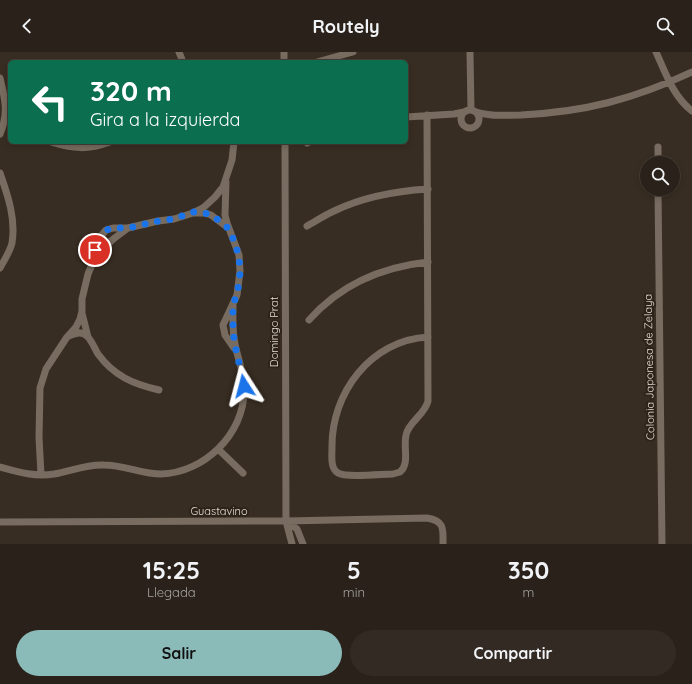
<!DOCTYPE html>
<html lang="es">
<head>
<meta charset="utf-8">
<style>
  body { margin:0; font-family:Quicksand,sans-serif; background:#322a23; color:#f1f3f6; height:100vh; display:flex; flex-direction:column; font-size:15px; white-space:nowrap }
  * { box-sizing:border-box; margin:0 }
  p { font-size:13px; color:#a5a4a2 }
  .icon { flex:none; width:22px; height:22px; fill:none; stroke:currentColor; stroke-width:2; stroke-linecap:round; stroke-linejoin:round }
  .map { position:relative; height:492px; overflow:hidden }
  .sheet { display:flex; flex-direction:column; background:#2a221a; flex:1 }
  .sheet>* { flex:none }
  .banner { position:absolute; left:8px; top:8px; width:400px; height:84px; border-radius:6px; box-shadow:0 2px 6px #0003,0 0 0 1px #463f39; background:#0b6e4f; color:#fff; overflow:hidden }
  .buttons { position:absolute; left:640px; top:104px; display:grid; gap:8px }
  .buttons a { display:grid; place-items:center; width:40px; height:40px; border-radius:50%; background:#2a221a; box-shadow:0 2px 6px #0003,0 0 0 1px #463f39; font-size:20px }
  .pin { position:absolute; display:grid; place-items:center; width:34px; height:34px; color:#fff; margin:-17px; border:2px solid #fff; border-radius:50%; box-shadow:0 1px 4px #0007 }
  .me { position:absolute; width:44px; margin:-22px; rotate:351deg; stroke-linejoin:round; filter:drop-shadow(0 0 3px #0008) }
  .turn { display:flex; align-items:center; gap:14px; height:84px; padding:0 16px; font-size:18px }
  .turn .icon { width:52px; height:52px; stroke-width:2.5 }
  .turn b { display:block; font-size:28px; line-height:34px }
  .eta { display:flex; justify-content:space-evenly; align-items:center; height:68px; text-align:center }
  .eta b { font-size:24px; font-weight:800; line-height:28px }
  .button { display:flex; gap:8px; margin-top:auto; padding:8px 16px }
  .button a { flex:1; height:46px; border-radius:24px; background:#8bbbb9; color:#111; font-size:16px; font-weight:800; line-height:46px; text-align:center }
  .button a+a { background:#322a23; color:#f1f3f6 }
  header { display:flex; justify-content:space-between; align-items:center; height:52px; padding:0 16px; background:#2a221a; font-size:18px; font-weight:800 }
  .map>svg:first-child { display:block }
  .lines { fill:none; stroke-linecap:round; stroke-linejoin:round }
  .minor { stroke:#786b5f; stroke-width:7 }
  .route { stroke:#1a73e8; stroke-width:7; stroke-dasharray:0 12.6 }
  .labels { text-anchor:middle; stroke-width:4; stroke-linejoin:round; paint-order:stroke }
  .street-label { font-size:11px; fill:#e4ddd6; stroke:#2e2319 }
</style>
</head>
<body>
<header><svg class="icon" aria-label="back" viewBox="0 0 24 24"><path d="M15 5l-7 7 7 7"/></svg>Routely<svg class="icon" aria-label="search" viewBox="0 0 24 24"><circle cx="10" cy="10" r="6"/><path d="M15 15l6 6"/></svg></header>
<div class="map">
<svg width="692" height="492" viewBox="0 0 692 492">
  <rect width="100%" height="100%" fill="#382d22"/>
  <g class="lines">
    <path class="minor" d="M179 0 183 10
      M284 0V10
      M470 0 471 58
      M656 0C666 22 673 44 692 59
      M317 10 353 0
      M0 26C5 47 9 61 0 82
      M461 67a9 9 0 1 1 18 0a9 9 0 1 1-18 0Z
      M476 60C490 65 506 63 521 63 584 60 635 47 692 20
      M427 63 428 349C425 363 409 369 406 383 403 395 410 412 400 420L393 422C382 422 346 426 338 421 330 416 332 404 332 396 331 341 371 288 428 285
      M406 65 454 62 464 60
      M51 90C73 97 88 98 110 90
      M285 90 286 469 292 492
      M307 91 309 90
      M658 95V111
      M0 121C8 144 16 167 12 191 10 200 4 208 0 216
      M226 130 225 163 227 171 239 203 240 219 237 243 223 273 225 283 234 296
      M658 137 662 492
      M194 161H205L211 163 227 175
      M307 174C316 169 325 163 334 159 363 145 396 139 428 137
      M94 207 112 188 128 176
      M82 261 88 285
      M309 268C340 233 382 215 428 210
      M69 284C74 282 79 279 84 282 91 285 94 296 98 302 114 324 133 332 159 338
      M218 397 243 421
      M0 415C18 420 34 425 54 422 71 419 87 412 104 413 124 413 142 422 161 422 204 421 244 382 244 339 245 323 238 308 235 292 232 279 233 265 233 253
      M41 423 39 385 40 336 46 317 67 285 76 275 80 267 82 259V247L88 222 94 208 97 189 106 178 113 176H128L158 169 174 167 193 161 203 156 215 145 223 135 232 108 234 90
      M286 469 297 477 303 492
      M0 470 286 469 427 466C445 469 443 477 443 492"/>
  </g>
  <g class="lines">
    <path class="route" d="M95 198 97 190 106 178 113 176H128L158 169 174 167 193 160 205 161 211 163 220 169 229 177C237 195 242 210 239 231 238 238 235 245 234 252 232 258 233 267 233 273 233 294 241 314 244 334"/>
  </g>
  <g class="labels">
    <g class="street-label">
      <text transform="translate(274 280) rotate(-90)" y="4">Domingo Prat</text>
      <text transform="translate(649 315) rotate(-91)" y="4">Colonia Japonesa de Zelaya</text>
      <text x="219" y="463">Guastavino</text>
    </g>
  </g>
</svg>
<div class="buttons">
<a><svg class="icon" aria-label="search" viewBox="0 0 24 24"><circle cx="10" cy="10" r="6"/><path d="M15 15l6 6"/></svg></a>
</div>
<div class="pin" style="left:95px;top:198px;background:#d93025"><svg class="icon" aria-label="arrive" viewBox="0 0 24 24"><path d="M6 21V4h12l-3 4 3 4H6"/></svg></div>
<svg class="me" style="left:244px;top:334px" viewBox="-20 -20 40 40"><path d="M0-17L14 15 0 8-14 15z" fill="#1a73e8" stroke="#fff" stroke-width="4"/></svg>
<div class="banner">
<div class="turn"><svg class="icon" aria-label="left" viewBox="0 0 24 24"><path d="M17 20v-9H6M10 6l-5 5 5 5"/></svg><div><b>320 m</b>Gira a la izquierda</div></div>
</div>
</div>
<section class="sheet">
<div class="eta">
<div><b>15:25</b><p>Llegada</p></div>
<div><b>5</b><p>min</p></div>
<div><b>350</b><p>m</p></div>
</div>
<div class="button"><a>Salir</a><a>Compartir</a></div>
</section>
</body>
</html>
